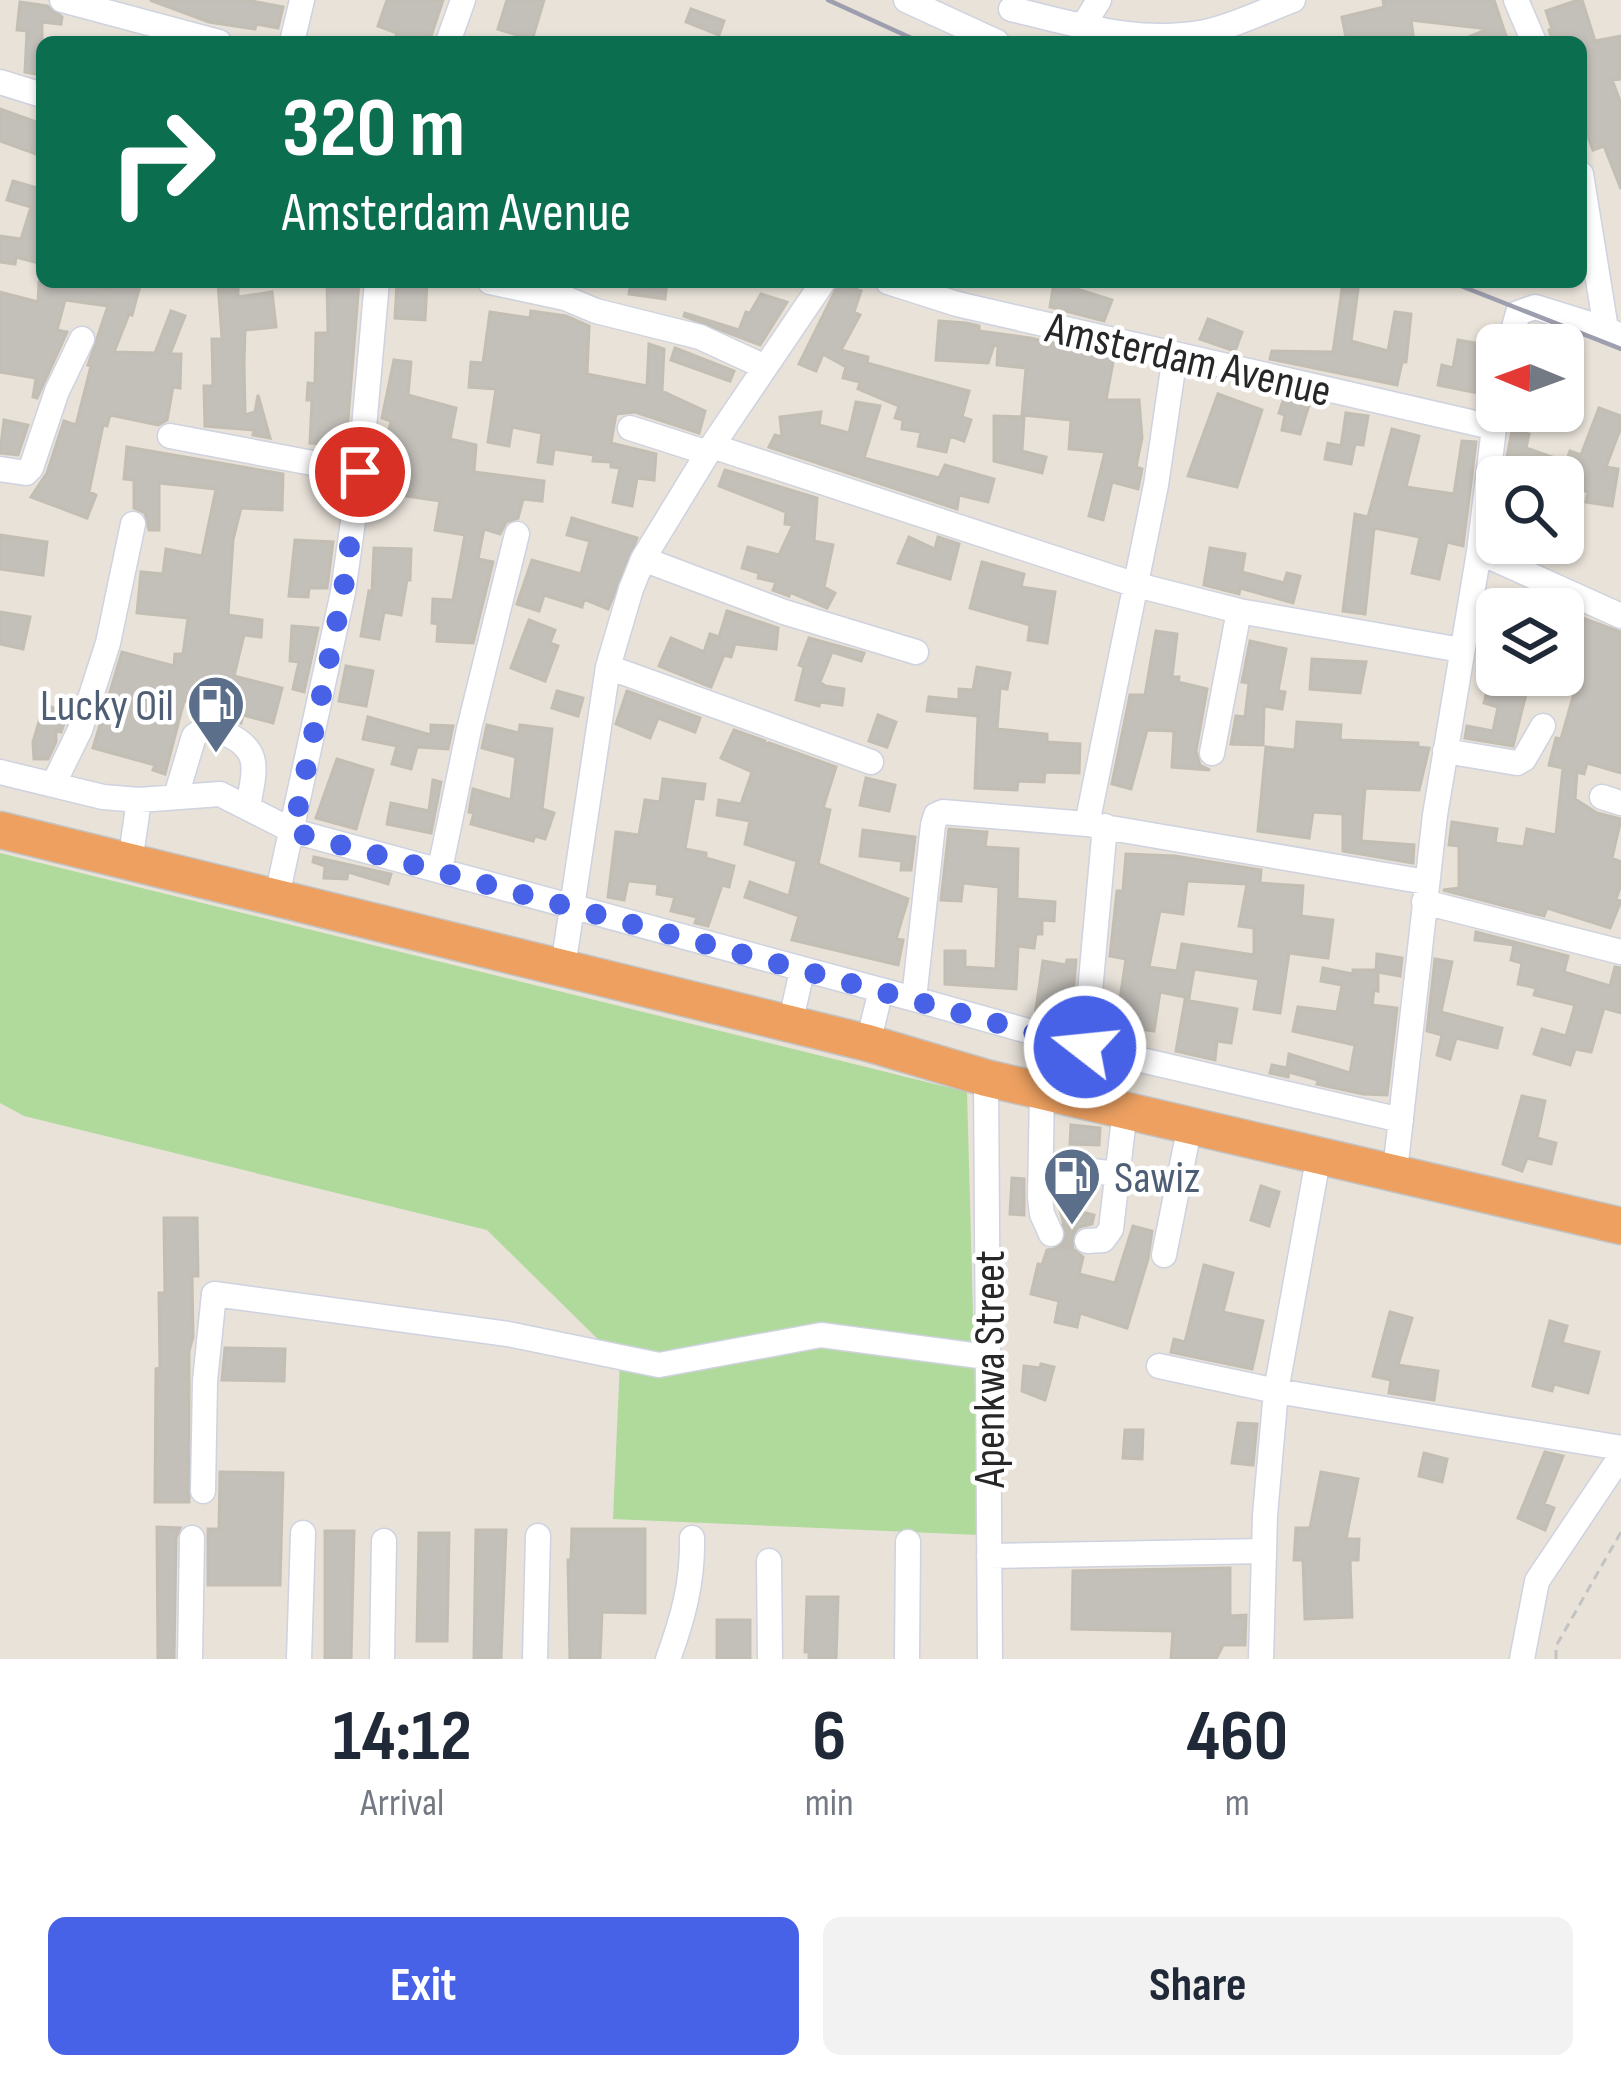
<!DOCTYPE html>
<html lang="en">
<head>
<meta charset="utf-8">
<style>
  body { margin:0; font-family:"Sofia Sans Condensed",sans-serif; background:#f2f2f3; color:#1f2937; height:100vh; display:flex; flex-direction:column; font-size:45px; white-space:nowrap }
  * { box-sizing:border-box; margin:0 }
  p { font-size:39px; color:#747a83 }
  .icon { flex:none; width:66px; height:66px; fill:none; stroke:currentColor; stroke-width:2; stroke-linecap:round; stroke-linejoin:round }
  .map { position:relative; height:1659px; overflow:hidden }
  .details { display:flex; flex-direction:column; background:#fff; flex:1 }
  .details>* { flex:none }
  .hud { position:absolute; left:36px; top:36px; width:1551px; height:252px; border-radius:18px; box-shadow:0 3px 9px #0004; background:#0b6e4f; color:#fff; overflow:hidden }
  .needle { width:78px; rotate:271deg }
  .buttons { position:absolute; left:1476px; top:324px; display:grid; gap:24px }
  .buttons a { display:grid; place-items:center; width:108px; height:108px; border-radius:18px; background:#fff; box-shadow:0 3px 9px #0004; font-size:60px }
  .pin { position:absolute; display:grid; place-items:center; width:102px; height:102px; color:#fff; margin:-51px; border:6px solid #fff; border-radius:50%; box-shadow:0 3px 12px #0007 }
  .me { position:absolute; width:132px; margin:-66px; rotate:286deg; stroke-linejoin:round; filter:drop-shadow(0 0 9px #0008) }
  .turn { display:flex; align-items:center; gap:42px; height:252px; padding:0 48px; font-size:54px }
  .turn .icon { width:156px; height:156px; stroke-width:2.5 }
  .turn b { display:block; font-size:84px; line-height:102px }
  .eta { display:flex; justify-content:space-evenly; align-items:center; height:204px; text-align:center }
  .eta b { font-size:72px; font-weight:700; line-height:84px }
  .button { display:flex; gap:24px; margin-top:auto; padding:24px 48px }
  .button a { flex:1; height:138px; border-radius:18px; background:#4862e7; color:#fff; font-size:48px; font-weight:700; line-height:138px; text-align:center }
  .button a+a { background:#f2f2f3; color:#1f2937 }
  .map>svg:first-child { display:block }
  .green { fill:#afda9b }
  .building { fill:#c3bfb9; stroke:#c3beb4; stroke-width:3; fill-rule:evenodd }
  .lines { fill:none; stroke-linecap:round; stroke-linejoin:round }
  .minor-tunnel { stroke:#c1bdb5; stroke-width:24; stroke-dasharray:24 12; stroke-linecap:butt }
  .minor-casing { stroke:#cfd2df; stroke-width:27 }
  .highway-casing { stroke:#c3c3c3; stroke-width:39 }
  .path { stroke:#c3c3c3; stroke-width:3; stroke-dasharray:9 6; stroke-linecap:butt }
  .minor { stroke:#fff; stroke-width:24 }
  .highway { stroke:#eda060; stroke-width:36 }
  .rail { stroke:#9d9faf; stroke-width:4.5 }
  .route { stroke:#4862e7; stroke-width:21; stroke-dasharray:0 37.8 }
  .labels { text-anchor:middle; stroke-width:9; stroke-linejoin:round; paint-order:stroke }
  .street-label { font-size:45px; fill:#272727; stroke:#fff }
  .service-label { font-size:45px; fill:#4e5e75; stroke:#fff; text-anchor:end }
</style>
</head>
<body>
<div class="map">
<svg width="1621" height="1659" viewBox="0 0 1621 1659">
  <rect width="100%" height="100%" fill="#e8e2d9"/>
  <path class="green" d="M0 853 967 1092 979 1535 613 1519 620 1361 487 1230 24 1116 0 1103Z"/>
  <path class="building" d="M150 0H246L283 7 278 28 256 24 255 29 209 22Z
    M387 0H443L429 42H404L395 39 397 33 378 26Z
    M507 0H544L532 40 498 29Z
    M1383 0H1494L1508 42H1457L1488 29 1411 20 1414 42H1347L1342 17 1384 7Z
    M1578 0H1582L1595 41 1621 36V79L1612 80 1621 103V189L1604 146 1593 150 1581 118V42H1553L1549 30 1552 29 1546 11Z
    M20 2 47 6 62 17 61 24 42 22V75L25 72 27 31 17 30Z
    M691 9 724 21 719 35 686 22Z
    M0 109 42 124V156L0 141Z
    M13 181 37 188 42 182V264L16 257 15 264 0 262V236L21 239 31 207 7 200Z
    M39 282 112 289 117 282H141L132 315 129 314 114 352 155 353 171 311 185 316 170 354H181L180 388 173 387 167 420 158 425 110 415 107 426 103 425 89 492 96 495 87 518 31 497 47 473 64 421 76 425 91 366 88 365 108 306 65 300 57 330 67 332 37 398 33 397 36 378 0 372V292L38 302Z
    M218 282H231V287H238V297L272 292 276 327 245 330 244 363 245 415 255 412 258 395 270 438 253 435 254 430 205 426 204 386H213L212 339H222Z
    M327 282H359L346 445 310 443 312 400H307L308 383 315 384 316 333H328Z
    M397 282 427 283 425 320 395 318Z
    M631 282H667L665 299 629 294Z
    M1054 282 1112 300 1104 321 1050 307Z
    M1343 282H1359L1351 341 1388 351 1395 312 1411 314 1406 362H1402L1397 385 1270 359 1272 351 1333 352Z
    M839 283 861 291 854 312 860 315 841 350 868 357 867 363 969 391 962 417 971 420 964 441 950 436 946 452 918 446 921 432 902 429 903 420 895 418 899 406 858 389 860 382 843 378 846 367 823 354 816 371 799 364Z
    M761 294 787 302 760 345 684 316 685 313 739 330 746 312 750 313Z
    M531 311 566 316 589 326 587 374 647 386 649 344 664 349 662 391 705 411 699 433 635 412 616 414 611 443 656 454 654 480 637 478 632 506 613 502 620 468 611 467V462L593 461 594 455 554 449 552 464 538 462 542 433 512 427 509 446 488 442 496 389 469 387 471 362 483 363 490 312 530 318Z
    M1208 319 1242 332 1235 351 1200 339Z
    M939 321 966 323 979 326V331L1030 338 1114 357 1106 400H1139L1142 438 1136 467 1142 469 1138 489 1112 482 1103 520 1089 516 1105 452 1069 449 1071 420 1022 415 1026 368 997 365 998 346 994 345 988 363 936 360Z
    M1458 340 1492 346 1483 394 1438 385 1442 365 1453 368Z
    M675 348 734 371 730 381 671 360Z
    M394 360 411 362 408 395 456 408 450 439 476 445 474 472 544 481 542 501 523 499 518 518 506 522 500 534 484 529 478 559 493 562 473 643 437 641 438 624 432 623 433 599 453 600 465 535 435 530 440 501 374 491 391 421 382 418Z
    M1218 394 1262 410 1237 487 1188 476Z
    M1284 398 1309 405 1300 434 1282 430 1285 415 1279 413Z
    M856 402 880 406 864 458 939 478 945 465 994 479 988 502 959 495 957 509 769 447 775 435 782 437 780 417 821 412 819 425 849 433Z
    M1599 408 1621 416V427L1606 467 1618 469 1612 506 1586 502 1588 492 1563 483 1566 477H1521L1524 466 1506 462 1512 431 1529 434 1526 448 1566 462 1570 451 1581 455Z
    M1346 413 1368 416 1363 445 1355 444 1351 464 1325 459 1328 443 1341 446Z
    M994 416 1024 417 1022 451 1046 457 1042 473 994 461Z
    M4 420 28 425 18 455 0 453Z
    M1392 429 1419 436 1406 487 1454 494 1462 441 1476 442 1463 546 1447 542 1439 579 1412 573 1420 537 1374 528 1365 614 1343 611 1355 514 1368 517Z
    M127 447 283 474 282 510 241 508 233 540 228 615 262 620 261 637 244 635 234 676 282 688 273 723 243 715 241 723 215 713 217 709 184 701 165 774 153 770 155 765 93 748 122 652 174 666 175 654H183L188 618 137 613 141 572 163 574 166 549 202 556 216 489 159 483V530H149L145 513 134 508V480L124 479Z
    M725 470 817 498 814 541 833 545 824 587 835 593 827 608 790 592 789 596 773 590 776 582 758 578 759 573 742 568 748 547 779 555 793 525 785 524 786 512 719 486Z
    M572 518 637 538 608 609 584 599 582 607 544 595 539 611 517 604 532 560 581 574 590 541 567 535Z
    M0 535 47 542 43 575 0 569Z
    M909 537 935 549 938 537 959 544 950 579 898 563Z
    M295 540 333 542 327 588H309L308 597 289 596Z
    M374 548 411 549 410 580H407L401 615 384 612 379 639 361 636 369 591 372 592Z
    M1210 548 1245 554 1242 572 1284 583 1287 573 1300 576 1293 603 1240 588 1239 594 1204 585Z
    M982 562 1024 574 1021 587 1055 592 1047 643 1028 640 1030 625 970 608Z
    M727 611 778 628 776 649 735 644 731 657 724 655 711 687 659 666 671 638 704 652 710 634 719 637Z
    M0 612 30 617 23 649 0 644Z
    M1577 616 1621 632V773L1587 763 1584 774 1577 772 1575 799 1597 813 1621 819 1612 858 1621 862V885L1616 899 1621 901 1610 928 1547 908 1544 916 1443 890 1459 888V846L1449 845 1452 822 1497 829 1495 843 1524 847 1527 829 1556 835 1563 768 1549 765 1556 738 1561 739 1577 683 1566 679 1581 640 1571 638Z
    M529 620 555 630 550 643 558 646 545 681 511 668Z
    M292 626 318 628 304 692 293 689 299 662 290 661Z
    M1156 631 1177 634 1172 677H1179L1178 682 1207 689 1196 751 1200 765 1210 770 1172 767 1174 731 1147 730 1131 789 1112 784 1130 695H1145Z
    M809 638 864 653 861 661 832 652 820 682 825 686 844 689 842 705 820 702 819 706 796 700 804 667 799 665Z
    M1250 641 1286 649 1278 691 1285 692 1282 709 1264 706 1263 745 1231 744 1236 716 1245 717 1249 683 1242 682Z
    M1312 659 1366 662 1360 693 1310 689Z
    M346 666 373 671 366 706 339 701Z
    M977 667 1010 673 1007 689 1000 688 997 729 1047 734V742L1080 744 1079 773 1045 772 1044 782 1018 781 1017 790 975 788 978 716 927 711 929 697 959 700V689L973 690Z
    M1490 680 1527 690 1513 746 1465 738 1467 726 1493 731 1498 707 1484 703Z
    M557 691 583 698 578 716 552 708Z
    M627 691 700 718 695 732 658 718 650 738 616 724Z
    M44 705 68 712 61 732 56 730V742L48 759H34L33 742Z
    M878 715 896 722 887 747 869 741Z
    M368 717 431 735V725L453 726 448 749 417 747 411 769 392 764 397 746 363 739Z
    M1297 722 1341 725 1340 740 1418 743V747L1429 748 1419 790 1365 788 1361 841 1414 845 1413 863 1343 851V814L1313 812 1309 838 1258 831 1266 747 1295 750Z
    M487 725 519 733 520 725 552 729 542 809 554 813 545 839 535 836 533 841 471 824 474 813 469 812 473 789 511 800 516 757 482 748Z
    M734 730 765 741V745L769 743 836 767 823 808 830 810 818 864 908 899 896 939 903 940 898 965 792 940 799 916 745 897 750 882 789 896 797 861 745 844 750 821 717 815 719 800 741 804 752 772 721 758Z
    M337 759 373 770 356 829 316 818Z
    M866 778 895 785 889 811 860 805Z
    M663 779 705 784 703 799 694 798 685 849 706 853V858L734 866 729 887 722 885 708 926 695 923 697 917 671 911 675 897 657 894 658 884 628 881 624 900 608 897 616 832 639 835 645 800 660 802Z
    M433 780 441 782 431 833 387 824 391 803 429 811Z
    M949 829 987 832 985 847 1018 849 1017 899 1055 902 1054 921 1042 920V934H1036L1034 948 1018 946 1016 989 945 984V951H965V967L996 969 999 887 963 883 961 901 941 900Z
    M863 830 915 837 911 870H901L902 861 860 856Z
    M1126 854 1175 856 1261 870 1260 883 1303 886 1301 916 1333 920 1328 958 1289 953 1280 1013 1254 1009 1259 979 1194 969 1189 998 1160 992 1154 1031 1104 1024 1106 997 1120 999 1126 959 1110 956 1117 891H1123ZM1187 881 1247 884 1239 926 1254 928V955L1182 944 1177 971 1149 967 1160 911 1183 914Z
    M314 857 391 874 388 884 348 872 347 879 324 878 325 866 313 862Z
    M1476 932 1568 956 1564 972 1610 986 1615 967 1621 968V1013L1604 1008 1591 1052 1575 1049 1570 1065 1534 1054 1542 1029 1566 1036 1575 1005 1534 995 1536 988 1518 984 1522 963 1511 960 1514 945 1475 940Z
    M1377 954 1402 958 1400 976 1378 972V991L1374 990 1372 1005 1397 1008 1387 1095 1363 1094 1317 1084 1318 1080 1289 1072 1288 1077 1270 1073 1272 1065 1287 1068 1289 1054 1350 1073 1355 1045 1293 1031 1298 1007 1337 1012 1342 985 1321 981 1323 968 1353 974V970H1376Z
    M1435 959 1452 962 1441 1012 1502 1028 1497 1048 1456 1038 1450 1059 1437 1055 1442 1035 1427 1031Z
    M1067 960H1076L1071 1016 1057 1014V1022L1035 1016 1043 961 1066 965Z
    M1185 1000 1237 1009 1231 1043 1217 1041 1215 1060 1176 1051Z
    M1522 1096 1545 1101 1537 1138 1556 1143 1551 1164 1527 1158 1522 1171 1503 1164Z
    M1071 1125 1100 1128 1099 1145 1070 1144Z
    M1012 1178 1024 1179V1215L1010 1214Z
    M1261 1186 1279 1192 1269 1226 1251 1220Z
    M1059 1206 1094 1215 1092 1224 1079 1227 1072 1235 1073 1249 1083 1257 1079 1274 1115 1283 1133 1226 1152 1231 1148 1259 1127 1328 1080 1313 1077 1327 1055 1322 1059 1301 1031 1294 1038 1264 1042 1265 1047 1250 1059 1248 1067 1237Z
    M164 1218H197L198 1276H192L193 1337 189 1351V1502H155L156 1369 160 1368 159 1293H165Z
    M1204 1265 1233 1273 1223 1312 1263 1321 1252 1369 1171 1352 1174 1339 1185 1342Z
    M1390 1312 1412 1318 1398 1365 1438 1371 1434 1400 1389 1393 1391 1380 1373 1376Z
    M1550 1321 1567 1326 1562 1343 1599 1352 1588 1393 1554 1384 1552 1391 1533 1386Z
    M225 1348 285 1349 284 1381 222 1380Z
    M1041 1364 1054 1367 1045 1400 1022 1391 1024 1366 1040 1368Z
    M1238 1423 1257 1424 1253 1465 1232 1463Z
    M1125 1430H1143L1142 1459 1123 1458Z
    M1545 1452 1563 1456 1544 1504 1554 1508 1545 1530 1518 1518Z
    M1424 1453 1447 1459 1442 1482 1419 1476Z
    M220 1472 283 1473 280 1585H208V1529H219Z
    M1321 1472 1358 1479 1346 1539H1359L1358 1560H1350L1352 1617 1305 1619 1303 1560H1294L1296 1528H1310Z
    M157 1527 180 1528 176 1538 174 1659H158Z
    M572 1529H645V1613L602 1612 600 1659H570L568 1560H571Z
    M476 1530H506L501 1659H474Z
    M325 1531H354L351 1659H325Z
    M419 1533H449L447 1641H417Z
    M1230 1568V1616L1246 1615 1245 1645H1223L1216 1659H1171L1173 1631 1072 1629 1073 1571Z
    M807 1597H838L836 1659H809V1652H805Z
    M717 1620H750V1659H717Z"/>
  <g class="lines">
    <path class="minor-tunnel" d="M1051 1234 1087 1241"/>
    <g class="minor-casing">
      <path id="minor" d="M62 0 219 42
        M906 0 997 42
        M1516 0 1534 42
        M1011 9C1076 24 1138 45 1205 32 1234 26 1264 11 1293 0
        M1083 26 1099 0
        M292 42 302 0
        M448 42 463 0
        M0 82 42 95
        M1581 174 1606 329 1621 336
        M490 282 565 298 596 311 700 337 765 367
        M888 282 957 304 1492 427
        M1509 345 1518 313 1535 307 1606 329
        M1497 403 1479 552 1621 616
        M630 428 708 453
        M170 436 360 472
        M712 446 1133 584 1239 611 1461 650
        M0 469 26 473 31 468 57 391 82 339
        M643 559 784 612 916 652
        M608 667 871 762
        M1445 751 1517 763 1524 759 1543 726
        M1212 753 1239 611
        M0 772 103 797 139 800 130 863
        M53 785 80 730 108 643 133 524
        M176 796 194 736C204 728 209 727 222 732 264 749 254 770 248 808
        M1602 797 1621 803
        M139 800 220 794 293 831 914 999
        M1087 824 1156 485 1175 355
        M440 869 469 729 517 534
        M277 896 343 592 360 472 377 282
        M1424 902 1621 952
        M563 967 608 667 631 589 643 559 712 446 823 282
        M790 1024 802 971
        M868 1043 881 990
        M1085 1047 1105 826
        M986 1078 990 1659
        M1042 1091 1040 1197 1042 1214 1051 1234
        M1401 1120 1085 1047 914 999 933 825 936 815 943 812 1087 824 1426 882
        M1041 1165 1117 1174
        M1395 1171 1435 815 1479 552
        M1087 1241 1103 1240 1111 1229 1125 1110
        M1164 1255 1190 1125
        M1159 1366 1276 1391 1621 1448
        M203 1491 205 1381 214 1294 508 1334 659 1365 821 1335 987 1357
        M989 1556 1264 1551
        M769 1561 770 1659
        M190 1659 192 1538
        M299 1659 303 1533
        M382 1659 384 1541
        M535 1659 538 1536
        M668 1659C683 1618 693 1582 692 1538
        M907 1659 908 1542
        M1261 1659 1265 1515 1276 1391 1319 1154
        M1522 1659 1537 1581 1621 1456"/>
    </g>
    <g class="highway-casing">
      <path id="highway" d="M0 830 868 1043 986 1078 1621 1226"/>
    </g>
    <path class="path" d="M1556 1659V1646L1621 1532"/>
    <use href="#minor" class="minor"/>
    <use href="#highway" class="highway"/>
    <path class="rail" d="M828 0 920 42
      M1451 282 1621 349"/>
  </g>
  <g class="lines">
    <path class="route" d="M360 472 343 592 293 832 1085 1047"/>
  </g>
  <defs>
    <g id="fuel-pin" transform="scale(3)"><path d="M0 17L-7.5 6A9.5 9.5 0 1 1 7.5 6Z" fill="#5c6f8a" stroke="#fff"/><path d="M-5.5-6h7V0h2V4h1.3V-2.5L3-4.5l.8-.8L6-3V5H2.5V1h-1V6h-7ZM-4.2-4.7v3.2H.2V-4.7Z" fill="#fff"/></g>
  </defs>
  <g fill-rule="evenodd">
    <use href="#fuel-pin" x="216" y="704"/>
    <use href="#fuel-pin" x="1072" y="1176"/>
  </g>
  <g class="labels">
    <g class="street-label">
      <text transform="translate(1189 358) rotate(13)" y="16">Amsterdam Avenue</text>
      <text transform="translate(988 1369) rotate(-90)" y="16">Apenkwa Street</text>
    </g>
    <g class="service-label">
      <text x="174" y="720">Lucky Oil</text>
      <text x="1114" y="1192" text-anchor="start">Sawiz</text>
    </g>
  </g>
</svg>
<div class="buttons">
<a><svg class="needle" viewBox="-14 -14 28 28"><path d="M0-13l5 13h-10z" fill="#e53935"/><path d="M0 13l5-13h-10z" fill="#747a83"/></svg></a>
<a><svg class="icon" aria-label="search" viewBox="0 0 24 24"><circle cx="10" cy="10" r="6"/><path d="M15 15l6 6"/></svg></a>
<a><svg class="icon" aria-label="layers" viewBox="0 0 24 24"><path d="M12 4l9 5-9 5-9-5zM3 14l9 5 9-5"/></svg></a>
</div>
<div class="pin" style="left:360px;top:472px;background:#d93025"><svg class="icon" aria-label="arrive" viewBox="0 0 24 24"><path d="M6 21V4h12l-3 4 3 4H6"/></svg></div>
<svg class="me" style="left:1085px;top:1047px" viewBox="-20 -20 40 40"><circle r="17" fill="#4862e7" stroke="#fff" stroke-width="3"/><path d="M0-11L8 9 0 5-8 9z" fill="#fff"/></svg>
<div class="hud">
<div class="turn"><svg class="icon" aria-label="right" viewBox="0 0 24 24"><path d="M7 20v-9h11M14 6l5 5-5 5"/></svg><div><b>320 m</b>Amsterdam Avenue</div></div>
</div>
</div>
<section class="details">
<div class="eta">
<div><b>14:12</b><p>Arrival</p></div>
<div><b>6</b><p>min</p></div>
<div><b>460</b><p>m</p></div>
</div>
<div class="button"><a>Exit</a><a>Share</a></div>
</section>
</body>
</html>
